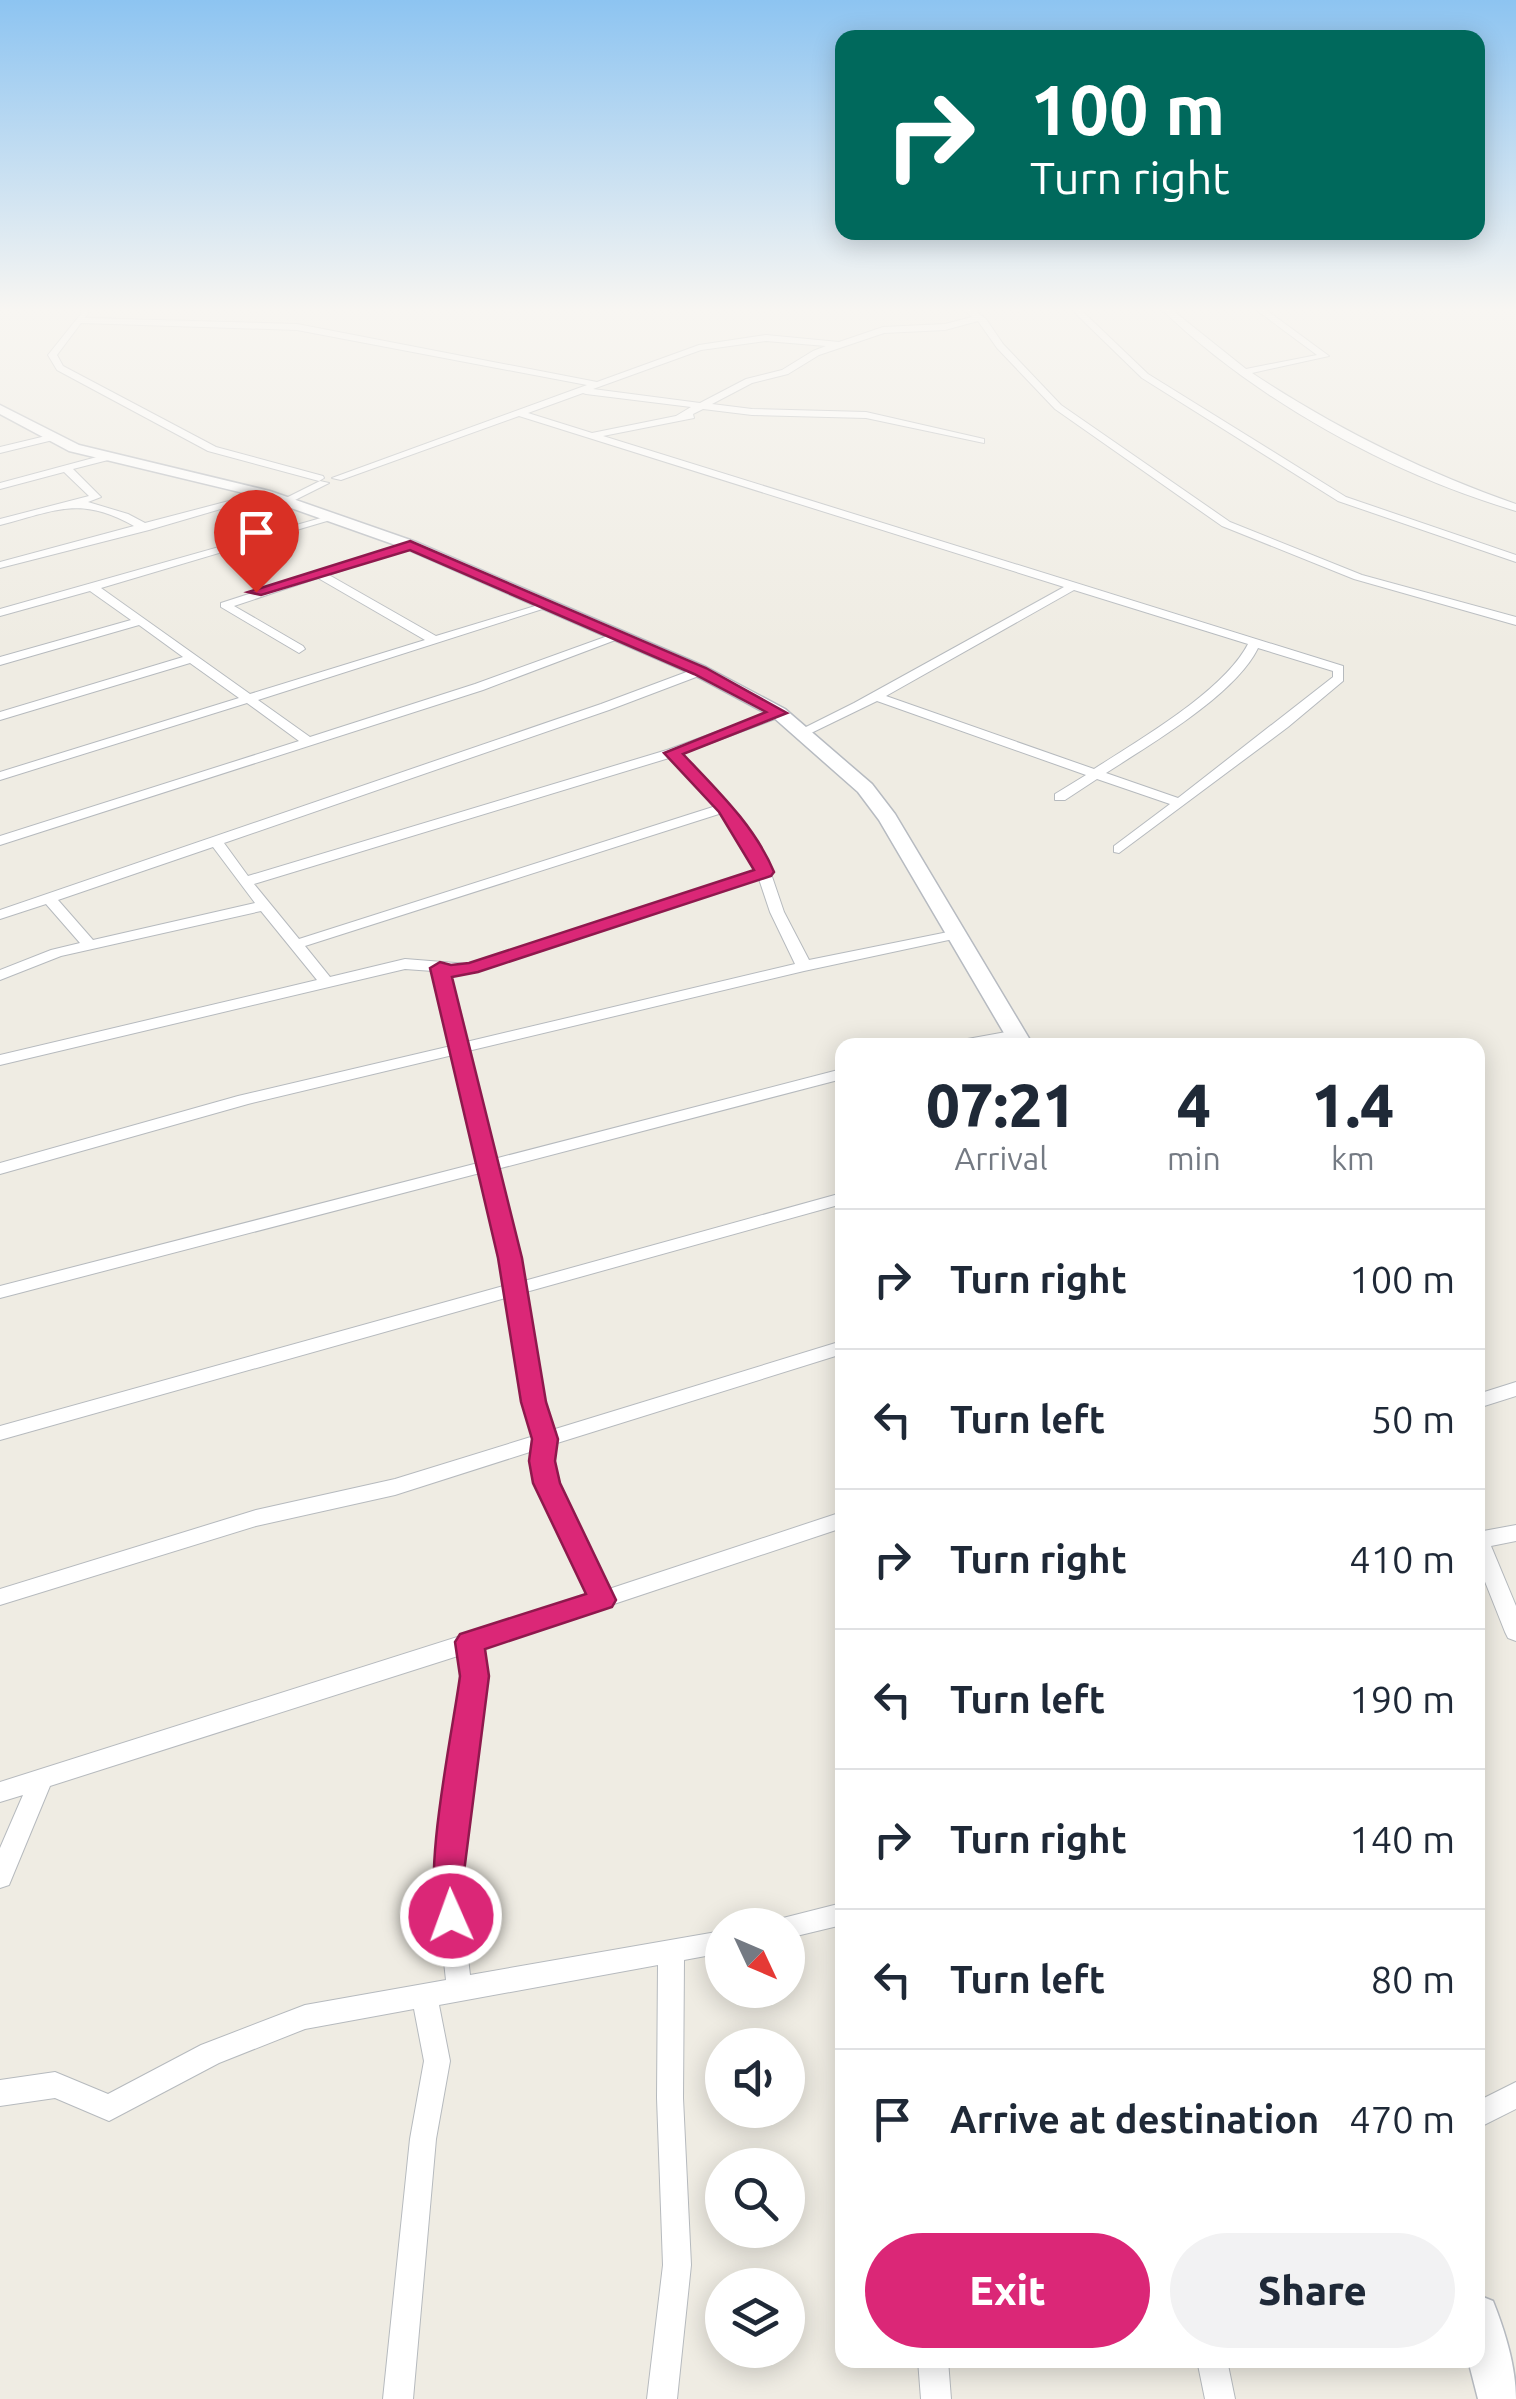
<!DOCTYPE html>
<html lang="en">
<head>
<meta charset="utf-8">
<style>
  body { margin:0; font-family:Ubuntu,sans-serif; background:#f2f2f3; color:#1f2937; height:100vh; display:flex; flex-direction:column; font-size:38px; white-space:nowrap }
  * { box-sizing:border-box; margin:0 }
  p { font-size:32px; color:#747a83 }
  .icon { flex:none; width:55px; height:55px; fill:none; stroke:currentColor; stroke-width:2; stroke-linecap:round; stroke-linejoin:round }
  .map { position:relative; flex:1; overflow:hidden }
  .side { position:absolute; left:835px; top:1038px; width:650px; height:1330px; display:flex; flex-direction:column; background:#fff; border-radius:20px; box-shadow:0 5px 25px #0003 }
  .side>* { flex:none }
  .hud { position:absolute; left:835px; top:30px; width:650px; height:210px; border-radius:20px; box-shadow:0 5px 25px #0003; background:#00695c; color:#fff; overflow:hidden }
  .needle { width:65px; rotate:134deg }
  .controls { position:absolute; left:705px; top:1908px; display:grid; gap:20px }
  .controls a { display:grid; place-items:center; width:100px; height:100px; border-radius:50%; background:#fff; box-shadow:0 5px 25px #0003; font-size:50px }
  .pin { position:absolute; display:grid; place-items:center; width:85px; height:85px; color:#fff; margin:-102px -42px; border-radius:50% 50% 50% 0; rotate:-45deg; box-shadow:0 0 10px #0007 }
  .pin .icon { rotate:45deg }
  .me { position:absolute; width:110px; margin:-55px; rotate:358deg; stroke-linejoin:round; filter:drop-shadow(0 0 8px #0008) }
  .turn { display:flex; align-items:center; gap:35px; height:210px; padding:0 30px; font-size:45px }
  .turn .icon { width:130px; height:130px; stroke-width:2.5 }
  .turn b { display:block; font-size:70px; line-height:85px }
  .eta { display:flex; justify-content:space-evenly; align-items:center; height:170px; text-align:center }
  .eta b { font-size:60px; font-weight:800; line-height:70px }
  .action { display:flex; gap:20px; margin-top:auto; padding:20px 30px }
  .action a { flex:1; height:115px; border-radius:60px; background:#db2777; color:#fff; font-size:40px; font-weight:800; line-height:115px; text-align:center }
  .action a+a { background:#f2f2f3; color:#1f2937 }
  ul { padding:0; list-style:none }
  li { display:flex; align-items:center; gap:30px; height:140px; padding:0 30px; border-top:2px solid #e0e1e3 }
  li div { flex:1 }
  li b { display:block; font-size:38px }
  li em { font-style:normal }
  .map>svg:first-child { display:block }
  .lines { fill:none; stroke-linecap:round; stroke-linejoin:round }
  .street-casing { stroke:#b6babe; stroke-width:2 }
  .secondary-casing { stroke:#b7bbc1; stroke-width:3 }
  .street { fill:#fff; fill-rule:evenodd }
  .secondary { fill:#fff; fill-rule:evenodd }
  .route { fill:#db2777; stroke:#8e194d; stroke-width:2.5 }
</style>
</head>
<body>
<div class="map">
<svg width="1516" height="2399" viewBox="0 0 1516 2399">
  <rect width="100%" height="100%" fill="#efece3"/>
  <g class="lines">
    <g class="street-casing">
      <path id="street" d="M963 309H973L986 319 1003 344 1061 405 1230 522 1362 575 1516 617V625L1354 579 1222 526 1055 409 997 348 978 321 945 330 884 333 819 355 788 374 752 383 712 404 752 409 866 412 984 439V443L866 418 752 415 703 409 693 414 694 418 603 436 1343 666V681L1288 727 1119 853 1114 852V846L1170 804 1097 779 1065 800H1055V794L1086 775 877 701 807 735 796 732 854 703 1064 587 519 416 341 480 332 478 587 385 297 330 81 323 57 355 63 366 216 447 323 476 324 478 319 481 208 451 57 370 48 355 84 310 88 313 85 318 297 324 597 382 699 345 766 335 839 342 883 327 945 324 972 317ZM766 341 826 346 813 351 782 370 746 379 700 403 593 389 701 350ZM583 393 586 394 691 407 676 416 592 433 528 413ZM1074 590 1248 644C1224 691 1139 740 1094 769L886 696ZM1258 648 1333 671V677L1178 798 1106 773C1151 744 1235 695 1258 648Z
        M1071 309H1080L1148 374 1346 497 1516 555V562L1338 501 1142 378Z
        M1161 309H1171L1246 369 1317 355 1255 309H1265L1329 356 1252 373C1335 428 1422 471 1516 504V511C1388 473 1258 401 1161 309Z
        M50 435 53 436V440L0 453V447Z
        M108 454 112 455V459L73 469 101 497 88 502 128 514 145 523 267 491 272 494 149 530 0 568V562L134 526C80 495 55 511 0 525V519L89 496 64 472 0 489V483Z
        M320 481 329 483 291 502 282 500Z
        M328 516 337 518 101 588 250 694 425 640 318 578 234 606 303 646 305 649 299 653 221 607V603L406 543 415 545 329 575 436 636 545 603 555 605 258 700 310 737 475 684 616 633 626 636 483 690 0 845V836L299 741 247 703 0 780V772L239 698 190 663 0 720V712L183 657 139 625 0 665V657L131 620 90 591 0 616V609Z
        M700 667 704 668V674L609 710 224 843 248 876 667 750 779 709 785 713 783 716 681 754 730 805 765 856 784 912 809 960 958 930 965 934 958 938 804 971 468 1051 494 1159 842 1069V1079L497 1169 524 1281 842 1193V1204L526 1292 544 1402 552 1430 842 1341V1354L554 1444C548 1491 588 1548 609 1589L842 1512V1528L482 1648 486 1676 459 1880 470 1975 722 1931V1953L684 1960 683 2098 691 2265 677 2399H647L663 2265 657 2098 658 1965 439 2005 450 2061 436 2139 413 2399H383L410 2139 424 2061 414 2009 305 2029 219 2063 109 2121 55 2098 0 2106V2080L55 2072 108 2094 201 2045 305 2005 446 1980 435 1880 464 1676 461 1655 50 1786 9 1885 0 1888V1848L23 1795 0 1802V1782L590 1595 536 1483 533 1451 395 1495 256 1526 0 1605V1589L256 1510 395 1479 534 1436 524 1402 509 1297 0 1440V1426L507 1285 480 1173 0 1298V1286L478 1163 453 1055 248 1104 0 1174V1163L238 1096 451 1046 433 971 405 969 0 1065V1055L317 980 261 911 61 956 0 980V970L51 950 80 943 46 904 0 919V910L601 704ZM669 758 716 806 299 939 254 884ZM722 813 751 856 756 870 468 964 405 959 330 977 305 946ZM213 847 255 903 93 940 58 900ZM759 879 770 912 795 964 466 1042 449 973 476 971Z
        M1017 1030 1023 1032 1025 1035 1023 1038 988 1045H954L962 1040Z
        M1516 1382V1396L1478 1408V1394Z
        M1516 1525V1541L1491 1546 1516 1606V1641L1508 1638 1505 1632 1478 1564V1532Z
        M842 1903V1925L788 1938V1925H776L779 1919Z
        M1516 2082V2109L1478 2128V2101Z
        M918 2360H948L951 2399H921Z
        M1197 2360H1227L1235 2399H1205Z"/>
    </g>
    <g class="secondary-casing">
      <path id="secondary" d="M0 405 79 445 270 491 416 542 706 667 785 709 872 784 895 814 1033 1045H1011L879 820 858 792 773 717 694 675 404 548 260 497 69 451 0 414Z
        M1478 2295 1493 2301C1505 2331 1516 2367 1516 2399H1478L1468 2360H1478Z"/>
    </g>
    <use href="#street" class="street"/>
    <use href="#secondary" class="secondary"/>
  </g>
  <linearGradient id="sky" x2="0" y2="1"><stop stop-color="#8dc4f1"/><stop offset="0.48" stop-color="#f8f6f2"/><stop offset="1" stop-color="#f8f6f2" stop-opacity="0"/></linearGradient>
  <rect width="1516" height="645" fill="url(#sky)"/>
  <path class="route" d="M410 541 706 668 787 713 683 754C717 790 755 826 774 872L771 876 478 972 452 977 522 1258 546 1402 558 1439 555 1461 560 1483 616 1600 612 1607 485 1649 489 1676 463 1880 467 1916 462 1926 451 1931 440 1926C420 1883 453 1730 460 1676L455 1642 460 1634 586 1594 533 1483 529 1461 532 1439 521 1402 498 1258 430 968 440 962 451 965 469 963 754 870 719 812 664 753 766 712 694 674 410 550 261 595 248 592Z"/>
</svg>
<div class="controls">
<a><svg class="needle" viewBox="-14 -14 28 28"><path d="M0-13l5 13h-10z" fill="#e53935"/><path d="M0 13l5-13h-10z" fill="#747a83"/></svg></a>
<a><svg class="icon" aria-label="sound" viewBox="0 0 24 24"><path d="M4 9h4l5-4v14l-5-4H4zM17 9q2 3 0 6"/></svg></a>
<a><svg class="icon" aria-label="search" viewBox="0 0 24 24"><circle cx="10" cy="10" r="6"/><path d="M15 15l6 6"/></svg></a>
<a><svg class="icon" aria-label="layers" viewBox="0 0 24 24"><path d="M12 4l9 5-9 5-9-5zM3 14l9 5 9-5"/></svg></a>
</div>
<div class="pin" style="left:256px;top:592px;background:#d93025"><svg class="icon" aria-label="arrive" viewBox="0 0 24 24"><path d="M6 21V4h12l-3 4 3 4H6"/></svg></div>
<svg class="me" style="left:451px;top:1916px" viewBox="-20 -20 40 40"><circle r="17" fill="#db2777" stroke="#fff" stroke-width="3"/><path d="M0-11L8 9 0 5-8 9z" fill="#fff"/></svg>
<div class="hud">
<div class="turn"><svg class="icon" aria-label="right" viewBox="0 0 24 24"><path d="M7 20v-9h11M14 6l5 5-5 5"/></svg><div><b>100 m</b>Turn right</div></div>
</div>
<section class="side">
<div class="eta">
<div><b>07:21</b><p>Arrival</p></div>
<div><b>4</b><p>min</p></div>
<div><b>1.4</b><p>km</p></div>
</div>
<ul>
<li><svg class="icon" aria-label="right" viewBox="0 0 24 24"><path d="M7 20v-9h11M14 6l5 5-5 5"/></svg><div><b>Turn right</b></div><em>100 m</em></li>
<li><svg class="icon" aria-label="left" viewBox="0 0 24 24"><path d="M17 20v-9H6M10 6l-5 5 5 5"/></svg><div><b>Turn left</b></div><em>50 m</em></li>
<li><svg class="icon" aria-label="right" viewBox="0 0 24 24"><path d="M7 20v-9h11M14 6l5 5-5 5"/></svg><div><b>Turn right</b></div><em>410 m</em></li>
<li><svg class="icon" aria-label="left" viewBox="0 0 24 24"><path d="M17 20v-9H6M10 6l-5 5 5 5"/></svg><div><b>Turn left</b></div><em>190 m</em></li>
<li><svg class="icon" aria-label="right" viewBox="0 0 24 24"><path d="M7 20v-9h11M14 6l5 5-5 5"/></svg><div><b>Turn right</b></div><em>140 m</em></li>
<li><svg class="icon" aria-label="left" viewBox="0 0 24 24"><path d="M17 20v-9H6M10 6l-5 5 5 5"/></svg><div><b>Turn left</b></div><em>80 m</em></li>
<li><svg class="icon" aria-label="arrive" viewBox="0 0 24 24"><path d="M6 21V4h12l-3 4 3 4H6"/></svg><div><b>Arrive at destination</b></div><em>470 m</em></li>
</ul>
<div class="action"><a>Exit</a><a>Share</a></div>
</section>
</div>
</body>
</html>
